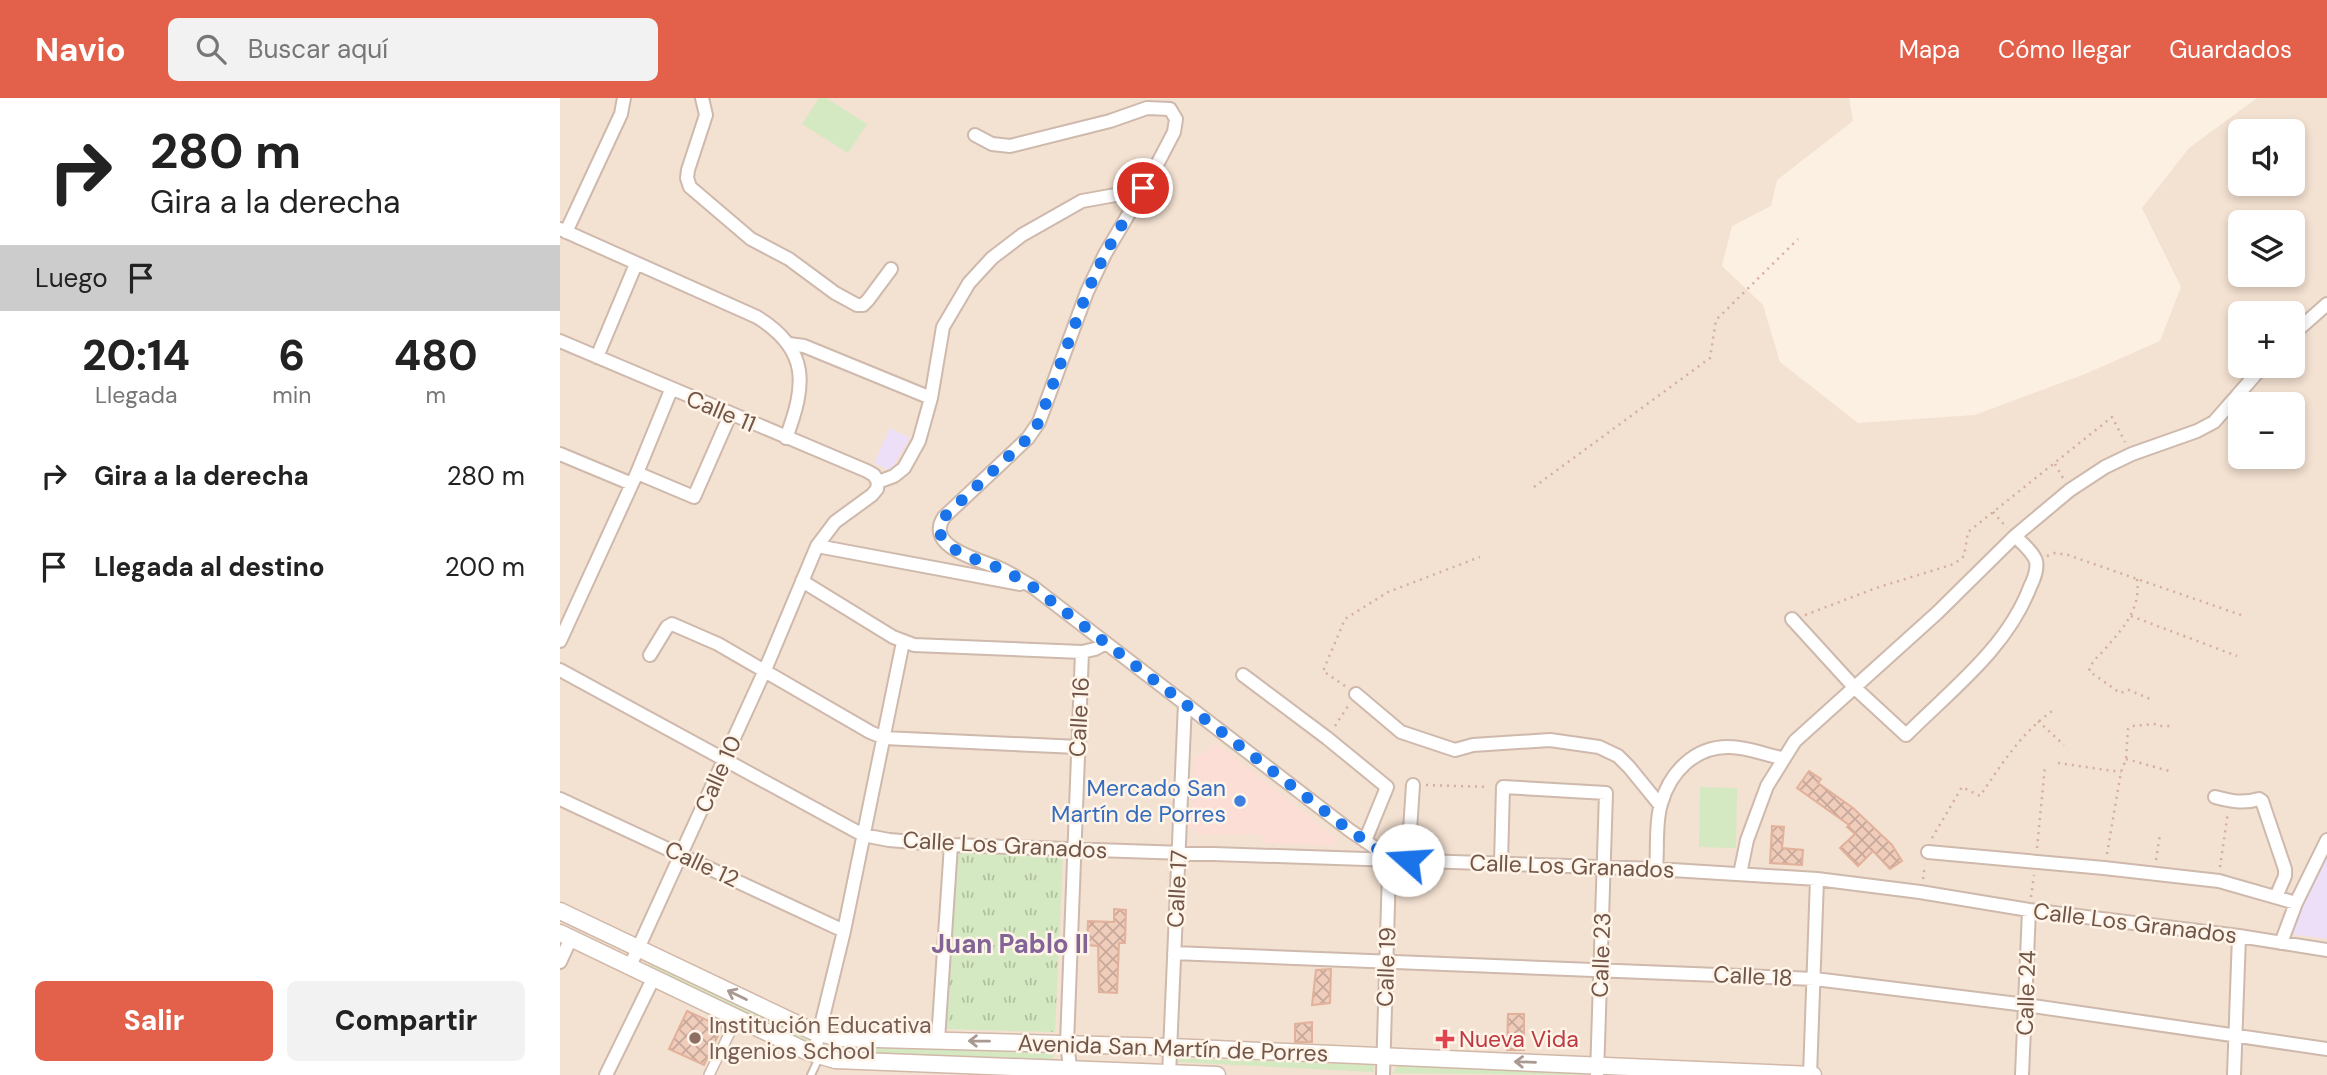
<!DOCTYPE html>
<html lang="es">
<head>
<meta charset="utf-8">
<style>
  body { margin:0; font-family:"DM Sans",sans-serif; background:#f2f2f2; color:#222; height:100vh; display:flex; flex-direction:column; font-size:26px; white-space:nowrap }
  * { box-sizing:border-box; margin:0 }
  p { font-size:23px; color:#767676 }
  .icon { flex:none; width:38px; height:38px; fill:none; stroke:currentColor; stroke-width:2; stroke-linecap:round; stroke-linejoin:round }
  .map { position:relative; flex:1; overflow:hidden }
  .sheet { display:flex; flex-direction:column; background:#fff; width:560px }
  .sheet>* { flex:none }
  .guide { background:#fff; color:#222; overflow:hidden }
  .buttons { position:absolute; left:1668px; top:21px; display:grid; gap:14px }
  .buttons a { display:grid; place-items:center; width:77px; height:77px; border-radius:10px; background:#fff; box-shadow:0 4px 10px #0003; font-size:35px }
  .pin { position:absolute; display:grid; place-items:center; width:60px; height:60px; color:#fff; margin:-30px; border:4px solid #fff; border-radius:50%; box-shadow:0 2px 7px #0007 }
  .me { position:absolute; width:77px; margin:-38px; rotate:289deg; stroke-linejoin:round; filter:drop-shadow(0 0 5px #0008) }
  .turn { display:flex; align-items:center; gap:24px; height:147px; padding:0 35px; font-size:32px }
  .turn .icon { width:91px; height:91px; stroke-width:2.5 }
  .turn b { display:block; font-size:49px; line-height:60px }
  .then { display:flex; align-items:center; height:66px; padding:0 35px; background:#0003; gap:14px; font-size:26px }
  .eta { display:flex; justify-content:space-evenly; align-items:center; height:119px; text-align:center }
  .eta b { font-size:42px; font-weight:800; line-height:49px }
  .button { display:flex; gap:14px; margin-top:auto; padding:14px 35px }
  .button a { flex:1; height:80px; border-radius:10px; background:#e3604a; color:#fff; font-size:28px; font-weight:800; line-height:80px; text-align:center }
  .button a+a { background:#f2f2f2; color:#222 }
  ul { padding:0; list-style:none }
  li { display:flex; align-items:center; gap:21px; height:91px; padding:0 35px }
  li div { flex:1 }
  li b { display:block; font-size:26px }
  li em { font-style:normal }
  header { display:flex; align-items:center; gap:42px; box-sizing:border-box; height:98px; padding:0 35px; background:#e3604a; color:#fff }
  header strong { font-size:33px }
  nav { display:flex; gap:38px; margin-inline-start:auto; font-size:24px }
  .search { width:490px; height:63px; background:#f2f2f2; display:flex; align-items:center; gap:18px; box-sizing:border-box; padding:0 24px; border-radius:10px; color:#767676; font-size:26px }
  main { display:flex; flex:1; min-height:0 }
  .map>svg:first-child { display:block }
  .residential { fill:#f3e1d1; fill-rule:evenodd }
  .commercial { fill:#fcded6 }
  .education { fill:#eddff8 }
  .grass { fill:#d4e8c1 }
  .park { fill:url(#park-tufts) }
  .building { fill:url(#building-cross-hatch); stroke:#e2b19b; stroke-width:2 }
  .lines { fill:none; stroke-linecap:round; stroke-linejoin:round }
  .service-casing { stroke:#ceb9ac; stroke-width:10 }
  .pedestrian-casing { stroke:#ceb9ac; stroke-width:12 }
  .minor-casing { stroke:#ceb9ac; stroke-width:16 }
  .secondary-casing { stroke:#d1b8a9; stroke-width:19 }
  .path { stroke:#d5af9e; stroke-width:2.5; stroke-dasharray:2 5; stroke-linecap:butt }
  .service { stroke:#fff; stroke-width:6 }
  .pedestrian { stroke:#fff; stroke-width:9 }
  .minor { stroke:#fff; stroke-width:12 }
  .secondary { stroke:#fff; stroke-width:16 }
  .oneway { stroke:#aa9992 }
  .route { stroke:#1a73e8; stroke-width:12; stroke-dasharray:0 21.6 }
  .shop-dot { fill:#3f7fe0; stroke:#fff4e8; stroke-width:2.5 }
  .education-dot { fill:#8d6e63; stroke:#fff4e8; stroke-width:2.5 }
  .health-dot { fill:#e0444e; stroke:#fff4e8; stroke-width:2.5 }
  .labels { text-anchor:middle; stroke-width:5; stroke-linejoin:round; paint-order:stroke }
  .street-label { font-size:23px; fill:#725549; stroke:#fff4e8 }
  .shop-label { font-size:23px; fill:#366cbe; stroke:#fff4e8; text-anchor:end }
  .education-label { font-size:23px; fill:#785e54; stroke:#fff4e8; text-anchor:start }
  .health-label { font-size:23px; fill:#be3a42; stroke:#fff4e8; text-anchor:start }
  .quarter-label { font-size:26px; font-weight:bold; fill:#826596; stroke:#fff4e8 }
</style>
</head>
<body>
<header>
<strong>Navio</strong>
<div class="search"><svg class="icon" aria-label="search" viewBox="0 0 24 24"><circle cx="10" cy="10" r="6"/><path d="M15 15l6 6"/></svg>Buscar aquí</div>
<nav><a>Mapa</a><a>Cómo llegar</a><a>Guardados</a></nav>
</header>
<main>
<section class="sheet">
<div class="guide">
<div class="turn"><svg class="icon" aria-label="right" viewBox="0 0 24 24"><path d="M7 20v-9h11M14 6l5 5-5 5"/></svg><div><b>280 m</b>Gira a la derecha</div></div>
<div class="then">Luego<svg class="icon" aria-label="arrive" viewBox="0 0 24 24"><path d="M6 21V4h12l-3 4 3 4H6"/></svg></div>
</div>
<div class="eta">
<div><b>20:14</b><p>Llegada</p></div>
<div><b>6</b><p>min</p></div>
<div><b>480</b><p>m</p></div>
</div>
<ul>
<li><svg class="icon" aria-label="right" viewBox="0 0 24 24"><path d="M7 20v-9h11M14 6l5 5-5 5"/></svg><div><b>Gira a la derecha</b></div><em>280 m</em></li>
<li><svg class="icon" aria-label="arrive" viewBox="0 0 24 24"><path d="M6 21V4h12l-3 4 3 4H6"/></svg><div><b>Llegada al destino</b></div><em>200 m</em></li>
</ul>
<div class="button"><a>Salir</a><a>Compartir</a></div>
</section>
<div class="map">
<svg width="1767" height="977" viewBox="0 0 1767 977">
  <defs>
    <pattern id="park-tufts" width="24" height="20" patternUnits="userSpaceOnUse" patternTransform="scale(1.75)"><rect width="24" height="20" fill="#d4e8c1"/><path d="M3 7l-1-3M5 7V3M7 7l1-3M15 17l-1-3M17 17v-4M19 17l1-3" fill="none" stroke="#b0bf9f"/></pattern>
    <pattern id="building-cross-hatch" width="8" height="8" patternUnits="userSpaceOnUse" patternTransform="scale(1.75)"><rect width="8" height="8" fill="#f0ccbb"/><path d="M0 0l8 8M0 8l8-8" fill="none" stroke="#c7a89a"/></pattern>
  </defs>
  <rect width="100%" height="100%" fill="#fcf0e2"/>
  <path class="residential" d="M0 0H1289L1293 23 1217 82 1211 108 1172 128 1162 168 1203 207 1220 264 1298 325 1415 317 1525 276 1600 243 1621 189 1582 110 1629 50 1697 0H1767V977H0ZM1680 33H1732V86H1680ZM1680 124H1732V177H1680ZM1680 215H1732V268H1680ZM1680 306H1732V359H1680Z"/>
  <path class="commercial" d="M655 644 777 741 776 748 703 745 702 736H636V731L625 730V714H632L635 657 645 655Z"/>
  <path class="education" d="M330 330 350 340 332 370 326 371 314 365Z
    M1767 757V841L1729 836 1766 758Z"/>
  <path class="grass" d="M259 0H266L307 26 288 55 242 26Z
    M1140 689 1177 690 1176 750 1139 749Z
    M91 864 248 941 250 944 248 946 88 870Z
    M275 947 492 954 494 958 492 961 275 954 271 952 272 948Z
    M621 960 813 967 814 971V974L617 964Z
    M837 968 1023 974V977L833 975Z"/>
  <path class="park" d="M396 752 503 756 495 934 387 931Z"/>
  <path class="building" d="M1249 673 1261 681 1258 685 1293 710 1332 747 1342 763 1330 771 1313 753 1298 768 1280 750 1295 736 1287 729 1289 727 1237 690Z
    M1212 728 1224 729 1222 750 1243 752 1242 767 1210 765Z
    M554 811 566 812 565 845H559L557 895 539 894 538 848 527 847 528 823 554 824Z
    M771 871 770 905 752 907 756 872Z
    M127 913 162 929 144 967 109 951Z
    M948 916H964V952H947Z
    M752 924V944H735V926Z"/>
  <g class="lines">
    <g class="service-casing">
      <path id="service" d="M251 977 259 960"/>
    </g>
    <g class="pedestrian-casing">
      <path id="pedestrian" d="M149 977 177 920"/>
    </g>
    <g class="minor-casing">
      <path id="minor" d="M142 0 146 17 128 72 127 80 130 89 191 141 229 161 275 195 297 207H303L308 202 331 171
        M415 37 432 46 450 48 550 23 587 10 610 11 616 21 614 34 590 80 545 156 527 194 479 324 468 340 384 419C364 449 420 462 439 470 451 475 462 483 473 489L788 731C804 743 824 751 829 772L823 977
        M0 131 197 219C250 252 246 287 226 340
        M6 134 61 16 64 0
        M1732 237 1767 206
        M0 243 307 373 314 377 318 384
        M229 246 244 248 371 300
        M37 259 76 166
        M0 356 72 386
        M77 375 134 399 170 317
        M318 384 334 378 344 370 359 343 371 300 383 229 409 185 432 160 462 137 522 103 561 96 585 82
        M257 448 460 486
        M242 483 333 539 354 547 522 554 535 551 546 545
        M1232 521 1295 590 1346 637C1391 592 1447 550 1470 489 1474 481 1478 472 1476 463 1473 454 1462 445 1455 438
        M0 543 77 375 111 292
        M90 557 107 529 112 526 158 546 310 634 324 640 518 649
        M0 572 303 737 329 742 391 747 1096 771 1257 781 1360 794 1469 812 1679 838 1767 852
        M683 577 767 640 827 689 805 743
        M796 596 841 634 895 652 913 647 990 642 1039 649 1058 658 1069 669 1100 707
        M1655 699C1670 703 1683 706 1699 701L1702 703 1725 771V778L1716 799
        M0 701 284 833
        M1368 754 1544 770 1659 783 1736 805
        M848 762 853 687
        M941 765 943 689 1046 695 1037 977
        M1096 771C1098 750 1095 725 1101 706 1110 674 1135 648 1170 649 1187 649 1206 657 1222 660
        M1180 776 1187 742 1207 688 1235 643 1377 515 1455 438 1510 392 1545 369 1572 356 1637 333 1654 324 1703 268
        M1721 845 1736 805 1767 742
        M614 855 1255 881 1466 907 1767 951
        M0 864 11 840
        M70 868 205 572 257 448 275 424 312 397 317 391 318 384
        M378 942 391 747
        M254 956 284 833 343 544
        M46 977 94 879
        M511 977 507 945 522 554
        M609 977 625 605
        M1250 977 1257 781
        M1462 977 1469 812
        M1674 977 1679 838"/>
    </g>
    <g class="secondary-casing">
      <path id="secondary" d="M0 813 252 933 279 940 611 949 1253 977
        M0 835 248 954 275 962 657 977"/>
    </g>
    <path class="path" d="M1495 366 1503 380
      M974 389 1150 260 1156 222 1238 141
      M1433 414 1447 430
      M1487 458 1495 455 1508 457 1681 517
      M1577 481C1581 511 1564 529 1545 551 1538 559 1532 562 1529 573L1560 595 1569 592 1590 601
      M1245 517 1316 490 1394 466 1404 458 1408 434 1552 319 1565 344
      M1571 518 1677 558
      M785 588 763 573 785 521 828 494 920 459
      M1478 623 1504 647
      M775 628 788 608
      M1566 661 1609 673
      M1498 665 1561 674
      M866 687 929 689
      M1372 740 1402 689 1420 698C1441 667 1461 635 1492 613
      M1477 750 1485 668
      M1547 756 1561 674 1566 661 1568 631 1572 628 1596 626 1600 628H1613
      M1596 762 1600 736
      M1660 769 1668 714
      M1363 781 1365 767
      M1471 799 1474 777"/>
    <use href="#service" class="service"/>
    <use href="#pedestrian" class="pedestrian"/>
    <use href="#minor" class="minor"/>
    <use href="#secondary" class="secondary"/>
  </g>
  <defs><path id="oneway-shaft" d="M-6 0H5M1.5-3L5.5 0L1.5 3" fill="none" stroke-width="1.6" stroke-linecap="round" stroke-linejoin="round" transform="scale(1.75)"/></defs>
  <g class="oneway">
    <use href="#oneway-shaft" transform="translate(177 897) rotate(-154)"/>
    <use href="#oneway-shaft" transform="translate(419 943) rotate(-179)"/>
    <use href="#oneway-shaft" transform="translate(965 964) rotate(-178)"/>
  </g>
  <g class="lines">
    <path class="route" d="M583 90 545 156 527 194 479 324 468 340 384 419C364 449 420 462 439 470 451 475 462 483 473 489L788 731 819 752 826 762H848"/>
  </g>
  <circle class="shop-dot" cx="680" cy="703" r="7"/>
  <circle class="education-dot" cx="135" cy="940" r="7"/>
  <path class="health-dot" d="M881.5 930.5h7v7h7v7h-7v7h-7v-7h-7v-7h7z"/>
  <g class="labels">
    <g class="street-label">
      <text transform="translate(161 313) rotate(23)" y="8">Calle 11</text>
      <text transform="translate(519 619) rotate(-87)" y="8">Calle 16</text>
      <text transform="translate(158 676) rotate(-66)" y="8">Calle 10</text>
      <text transform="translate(445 747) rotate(3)" y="8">Calle Los Granados</text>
      <text transform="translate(142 766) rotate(25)" y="8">Calle 12</text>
      <text transform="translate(1012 768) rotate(2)" y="8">Calle Los Granados</text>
      <text transform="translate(617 791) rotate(-87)" y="8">Calle 17</text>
      <text transform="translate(1575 825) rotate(7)" y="8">Calle Los Granados</text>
      <text transform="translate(1041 857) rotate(-88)" y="8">Calle 23</text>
      <text transform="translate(826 869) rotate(-88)" y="8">Calle 19</text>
      <text transform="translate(1193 878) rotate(3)" y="8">Calle 18</text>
      <text transform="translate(1466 895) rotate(-88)" y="8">Calle 24</text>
      <text transform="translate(613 950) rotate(2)" y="8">Avenida San Martín de Porres</text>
    </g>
    <g class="shop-label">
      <text x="666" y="698">Mercado San<tspan x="666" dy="26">Martín de Porres</tspan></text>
    </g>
    <g class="education-label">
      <text x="149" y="935">Institución Educativa<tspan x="149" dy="26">Ingenios School</tspan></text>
    </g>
    <g class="health-label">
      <text x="899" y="949">Nueva Vida</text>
    </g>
    <g class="quarter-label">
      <text x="450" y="855">Juan Pablo II</text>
    </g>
  </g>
</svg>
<div class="buttons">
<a><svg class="icon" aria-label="sound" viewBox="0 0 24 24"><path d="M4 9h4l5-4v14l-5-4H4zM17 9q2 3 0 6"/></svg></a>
<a><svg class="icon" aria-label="layers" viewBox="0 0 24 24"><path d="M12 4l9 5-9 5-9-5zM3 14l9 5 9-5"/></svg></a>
<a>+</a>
<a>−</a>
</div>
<div class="pin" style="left:583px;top:90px;background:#d93025"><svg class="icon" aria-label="arrive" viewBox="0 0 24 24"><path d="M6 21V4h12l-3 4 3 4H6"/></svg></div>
<svg class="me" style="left:848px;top:762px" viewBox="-20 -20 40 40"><circle r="19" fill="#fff"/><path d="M0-13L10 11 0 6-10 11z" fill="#1a73e8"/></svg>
</div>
</main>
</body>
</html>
